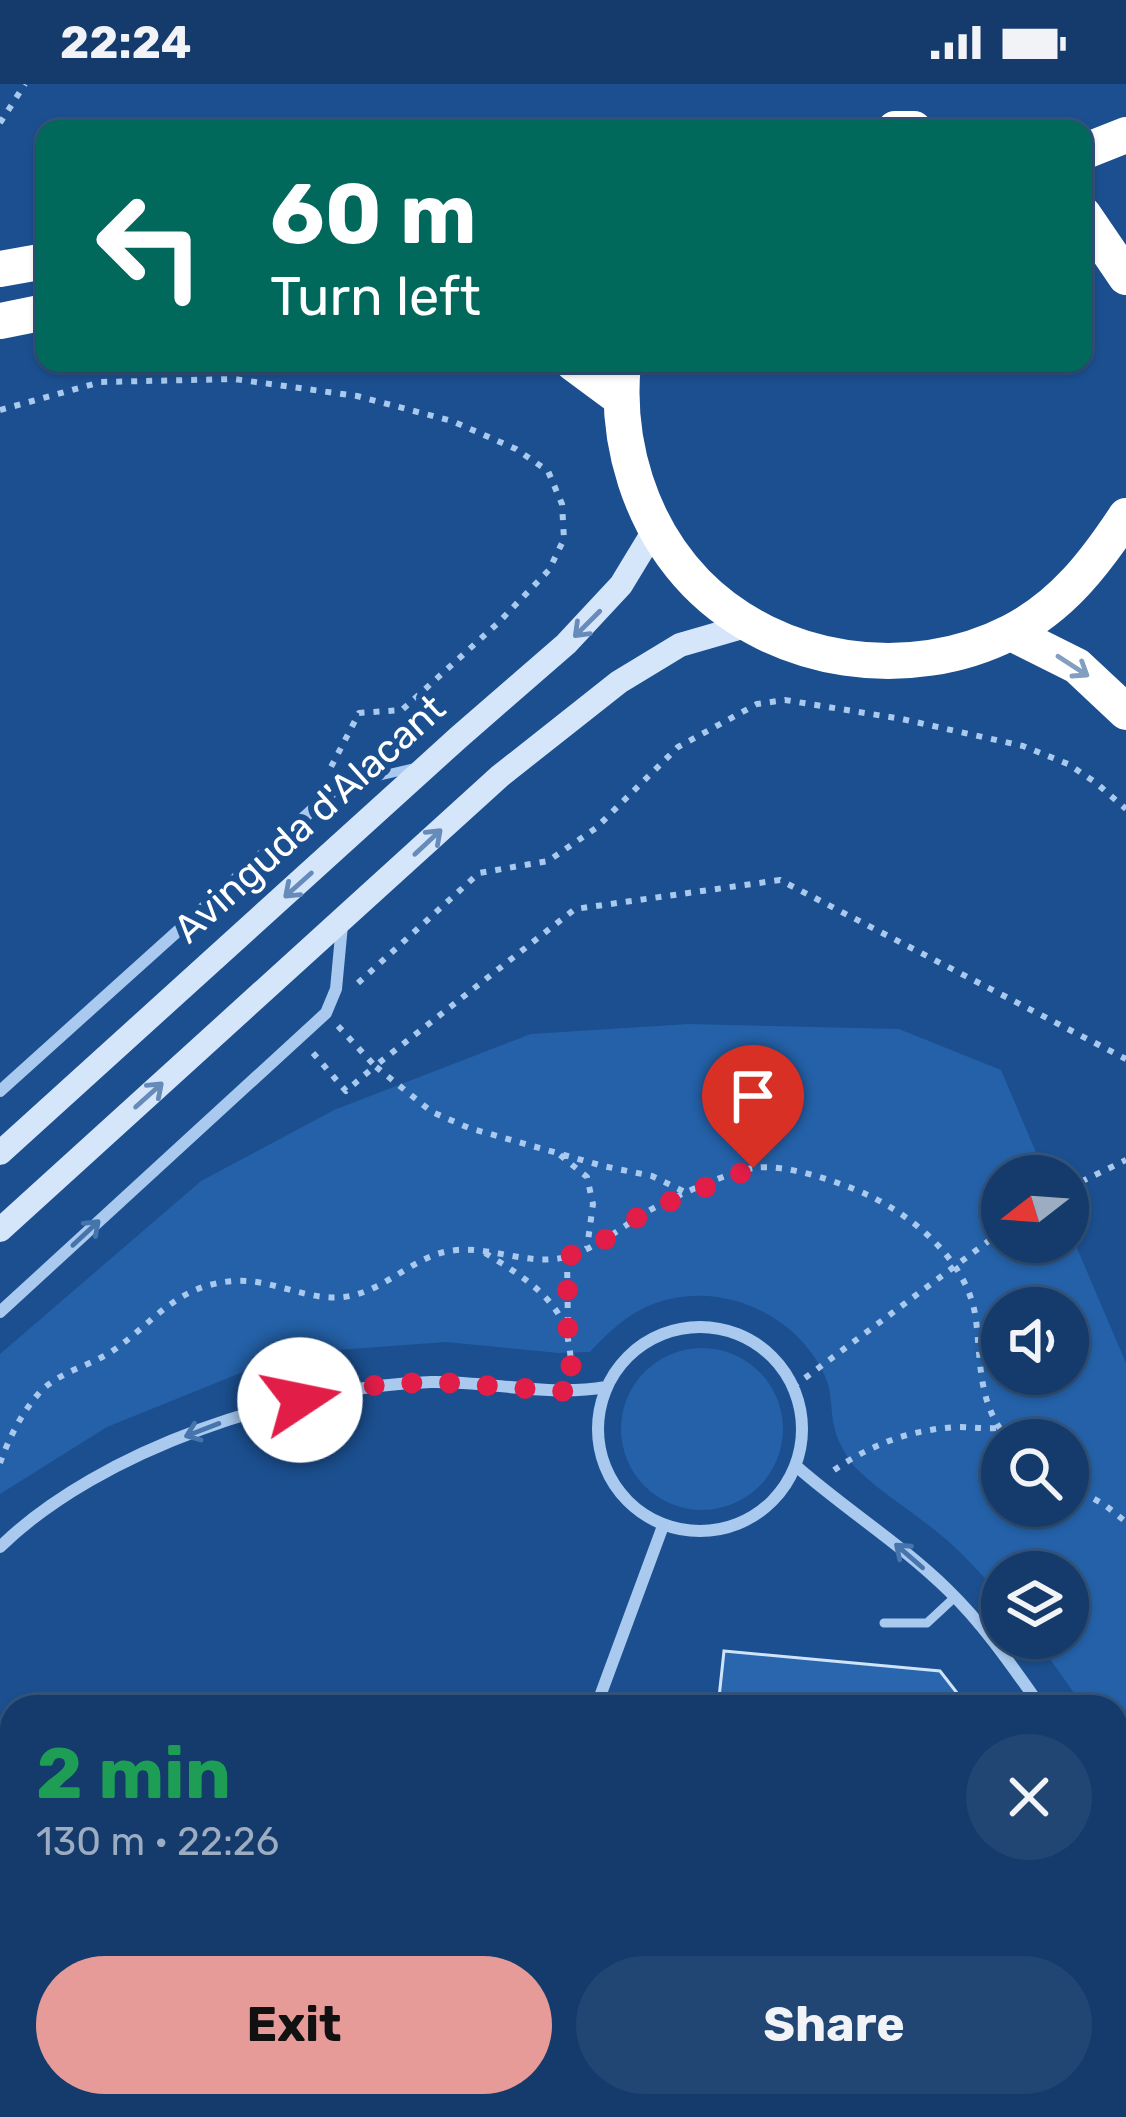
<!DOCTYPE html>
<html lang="en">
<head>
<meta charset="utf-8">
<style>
  body { margin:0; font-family:Rubik,sans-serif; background:#214673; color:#f1f3f6; height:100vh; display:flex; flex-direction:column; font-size:45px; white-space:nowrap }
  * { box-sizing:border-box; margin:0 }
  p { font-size:39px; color:#9dadc1 }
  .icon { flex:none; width:66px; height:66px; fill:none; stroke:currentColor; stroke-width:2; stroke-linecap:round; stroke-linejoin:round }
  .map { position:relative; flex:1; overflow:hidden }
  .drawer { position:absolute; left:0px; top:1611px; width:1128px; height:423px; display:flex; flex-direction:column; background:#143b6b; border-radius:36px 36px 0 0; box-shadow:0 3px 9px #0004,0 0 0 3px #33557e }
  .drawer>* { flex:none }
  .top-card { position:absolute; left:36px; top:36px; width:1056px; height:252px; border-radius:24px; box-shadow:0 3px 9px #0004,0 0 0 3px #33557e; background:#00695c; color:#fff; overflow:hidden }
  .needle { width:78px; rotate:253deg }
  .tools { position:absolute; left:981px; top:1071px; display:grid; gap:24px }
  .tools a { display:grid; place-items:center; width:108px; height:108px; border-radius:50%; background:#143b6b; box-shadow:0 3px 9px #0004,0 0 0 3px #33557e; font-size:60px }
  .pin { position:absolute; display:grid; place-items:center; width:102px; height:102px; color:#fff; margin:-123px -51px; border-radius:50% 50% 50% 0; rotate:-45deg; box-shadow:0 0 12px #0007 }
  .pin .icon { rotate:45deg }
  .me { position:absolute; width:132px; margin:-66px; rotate:79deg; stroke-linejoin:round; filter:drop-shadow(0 0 9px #0008) }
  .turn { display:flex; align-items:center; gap:42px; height:252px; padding:0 36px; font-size:54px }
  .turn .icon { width:156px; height:156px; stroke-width:2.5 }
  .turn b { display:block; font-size:84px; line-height:102px }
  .round { display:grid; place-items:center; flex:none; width:126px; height:126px; border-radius:63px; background:#214673 }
  .summary { display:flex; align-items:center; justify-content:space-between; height:204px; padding:0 36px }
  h1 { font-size:72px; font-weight:700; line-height:90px; color:#1e9e55 }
  .cta { display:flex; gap:24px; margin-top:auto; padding:24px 36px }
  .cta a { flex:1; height:138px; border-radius:72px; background:#e69b98; color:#111; font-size:48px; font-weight:700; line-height:138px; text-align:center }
  .cta a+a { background:#214673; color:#f1f3f6 }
  .status { display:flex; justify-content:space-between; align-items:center; height:84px; padding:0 60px; background:#143b6b; direction:ltr }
  .status svg { height:33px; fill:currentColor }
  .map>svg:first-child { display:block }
  .green { fill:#2461a8; fill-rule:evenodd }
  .building { fill:#2a66ad; stroke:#cfe3fa; stroke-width:3 }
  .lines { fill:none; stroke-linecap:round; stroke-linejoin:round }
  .path { stroke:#a9c9ee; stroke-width:6; stroke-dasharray:6 9; stroke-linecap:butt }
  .lane { stroke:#a9c9ee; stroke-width:9 }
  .street { stroke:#a9c9ee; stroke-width:12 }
  .secondary { stroke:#d6e6fa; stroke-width:24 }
  .highway { stroke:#fff; stroke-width:36 }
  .oneway { stroke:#668bba }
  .oneway2 { stroke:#829ec1 }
  .oneway3 { stroke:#4674ac }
  .route { stroke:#e11d48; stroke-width:21; stroke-dasharray:0 37.8 }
  .labels { text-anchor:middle; stroke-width:12; stroke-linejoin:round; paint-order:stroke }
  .street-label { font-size:39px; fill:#fff; stroke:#1b4f8f }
</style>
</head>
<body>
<div class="status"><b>22:24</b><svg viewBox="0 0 49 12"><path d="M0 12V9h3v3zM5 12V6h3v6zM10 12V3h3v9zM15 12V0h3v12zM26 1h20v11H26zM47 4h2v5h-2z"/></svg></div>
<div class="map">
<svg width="1126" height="2033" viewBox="0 0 1126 2033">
  <rect width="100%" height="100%" fill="#1b4f8f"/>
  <path class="green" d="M688 940 899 945 1001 986 1046 1092H1002V1158H1068V1143L1126 1279V1699L1116 1679V1623H1084L1035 1554H1068V1488H1002V1513C982 1491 961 1467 937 1448 912 1427 881 1409 858 1386 849 1378 838 1358 835 1346 830 1329 833 1310 825 1292 797 1230 721 1196 656 1219 629 1228 609 1248 590 1268L558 1269 446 1258 324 1267 253 1284 107 1343 0 1410V1270L201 1097 334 1026 531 950ZM1002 1224H1068V1290H1002ZM1002 1356H1068V1422H1002Z
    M621 1345a81 81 0 1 1 162 0a81 81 0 1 1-162 0Z
    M365 2022H522L520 2033H366Z"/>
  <path class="building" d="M724 1567 940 1587 968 1623H718Z
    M666 2022H960L959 2033H664Z"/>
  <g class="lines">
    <path class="path" d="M0 39 25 0
      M0 326 101 298 234 295 357 312 452 337 516 365 548 387 562 420 564 455 549 486 498 539 402 626 359 629 331 683
      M358 899 479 789 548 777 596 744 678 663 757 620 785 616 902 635 1023 662 1068 680 1095 698 1126 725
      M338 942 375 982 575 825 780 796 1126 975
      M313 969 346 1007 375 982 432 1028 469 1044 603 1082 652 1092 687 1109
      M560 1071 587 1093 593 1120 587 1164
      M1068 1104 1126 1076
      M485 1169C511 1185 543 1204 559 1231 569 1247 570 1268 572 1287
      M567 1173 568 1247
      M793 1303 1002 1147
      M0 1379C9 1354 22 1328 40 1308 59 1288 89 1282 111 1268 154 1239 175 1201 234 1197 274 1194 311 1220 350 1212 390 1204 416 1169 457 1166 493 1163 530 1182 566 1173 595 1165 619 1145 645 1129 666 1116 730 1087 754 1084 785 1079 839 1098 868 1111 916 1134 969 1179 976 1236 981 1279 978 1322 1009 1356
      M834 1386C872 1360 912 1345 959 1343 972 1343 984 1345 997 1344
      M1068 1400 1105 1421 1126 1438"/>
    <path class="lane" d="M340 701 418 683
      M884 1539H927L955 1513"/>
    <path class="street" d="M0 1007 340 701
      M0 1228 326 929 336 905 342 841
      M598 1345a102 102 0 1 1 204 0a102 102 0 1 1-204 0Z
      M796 1382C845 1425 901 1460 948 1506 984 1541 1012 1582 1041 1623
      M0 1463C100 1365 292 1302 431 1298 490 1297 547 1313 606 1303
      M596 1623 663 1442
      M1116 1778 1126 1806
      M0 1926 12 1930
      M275 2022 321 2033
      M343 2022 345 2033
      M545 2033 546 2022"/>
    <path class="secondary" d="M0 1069 459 653 566 560 621 501 655 445
      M0 1146 500 692 619 598 680 561 749 541"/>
    <path class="highway" d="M895 45H914
      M1083 68 1126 51
      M1083 130 1126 193
      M0 185 45 177
      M0 237 45 228
      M573 279 619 313
      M623 279C615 358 640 441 696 499 776 581 910 600 1011 548 1062 522 1095 479 1126 432
      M1011 549 1077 582 1126 628"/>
  </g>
  <defs><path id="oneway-shaft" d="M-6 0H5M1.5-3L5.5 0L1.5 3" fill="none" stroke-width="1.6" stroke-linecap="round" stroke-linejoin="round" transform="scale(3)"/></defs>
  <g class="oneway">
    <use href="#oneway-shaft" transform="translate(587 540) rotate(135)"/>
    <use href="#oneway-shaft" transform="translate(428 758) rotate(-43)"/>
    <use href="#oneway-shaft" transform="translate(298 801) rotate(138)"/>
    <use href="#oneway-shaft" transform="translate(149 1011) rotate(-42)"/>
  </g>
  <use class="oneway2" href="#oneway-shaft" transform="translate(1073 582) rotate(33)"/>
  <g class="oneway3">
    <use href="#oneway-shaft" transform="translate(86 1149) rotate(-43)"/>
    <use href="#oneway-shaft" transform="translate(202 1346) rotate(159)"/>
    <use href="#oneway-shaft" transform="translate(909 1472) rotate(-139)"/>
  </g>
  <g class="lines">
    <path class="route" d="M300 1316 382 1300 437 1298 574 1308 568 1255 567 1173 606 1155 647 1127 753 1084"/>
  </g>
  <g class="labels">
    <g class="street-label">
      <text transform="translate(309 734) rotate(-42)" y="14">Avinguda d'Alacant</text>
    </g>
  </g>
</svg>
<div class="tools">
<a><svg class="needle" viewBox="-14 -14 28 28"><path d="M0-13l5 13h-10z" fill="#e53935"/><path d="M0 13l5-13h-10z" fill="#9dadc1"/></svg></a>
<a><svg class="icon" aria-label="sound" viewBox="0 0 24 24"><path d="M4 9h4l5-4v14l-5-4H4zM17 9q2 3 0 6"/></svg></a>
<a><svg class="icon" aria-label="search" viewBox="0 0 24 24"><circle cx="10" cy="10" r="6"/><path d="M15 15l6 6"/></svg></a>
<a><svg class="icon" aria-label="layers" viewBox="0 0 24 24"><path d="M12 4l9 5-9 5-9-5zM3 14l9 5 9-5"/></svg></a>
</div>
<div class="pin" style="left:753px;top:1084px;background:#d93025"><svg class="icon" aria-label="arrive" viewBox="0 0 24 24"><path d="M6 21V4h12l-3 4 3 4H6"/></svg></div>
<svg class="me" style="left:300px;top:1316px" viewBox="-20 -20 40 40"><circle r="19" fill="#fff"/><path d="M0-13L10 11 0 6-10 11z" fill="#e11d48"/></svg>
<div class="top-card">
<div class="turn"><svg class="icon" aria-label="left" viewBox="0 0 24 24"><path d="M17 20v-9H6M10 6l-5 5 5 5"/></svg><div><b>60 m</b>Turn left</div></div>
</div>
<section class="drawer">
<div class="summary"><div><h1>2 min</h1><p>130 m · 22:26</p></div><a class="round"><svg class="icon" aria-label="close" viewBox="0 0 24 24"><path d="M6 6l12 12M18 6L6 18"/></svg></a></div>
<div class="cta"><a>Exit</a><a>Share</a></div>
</section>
</div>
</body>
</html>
